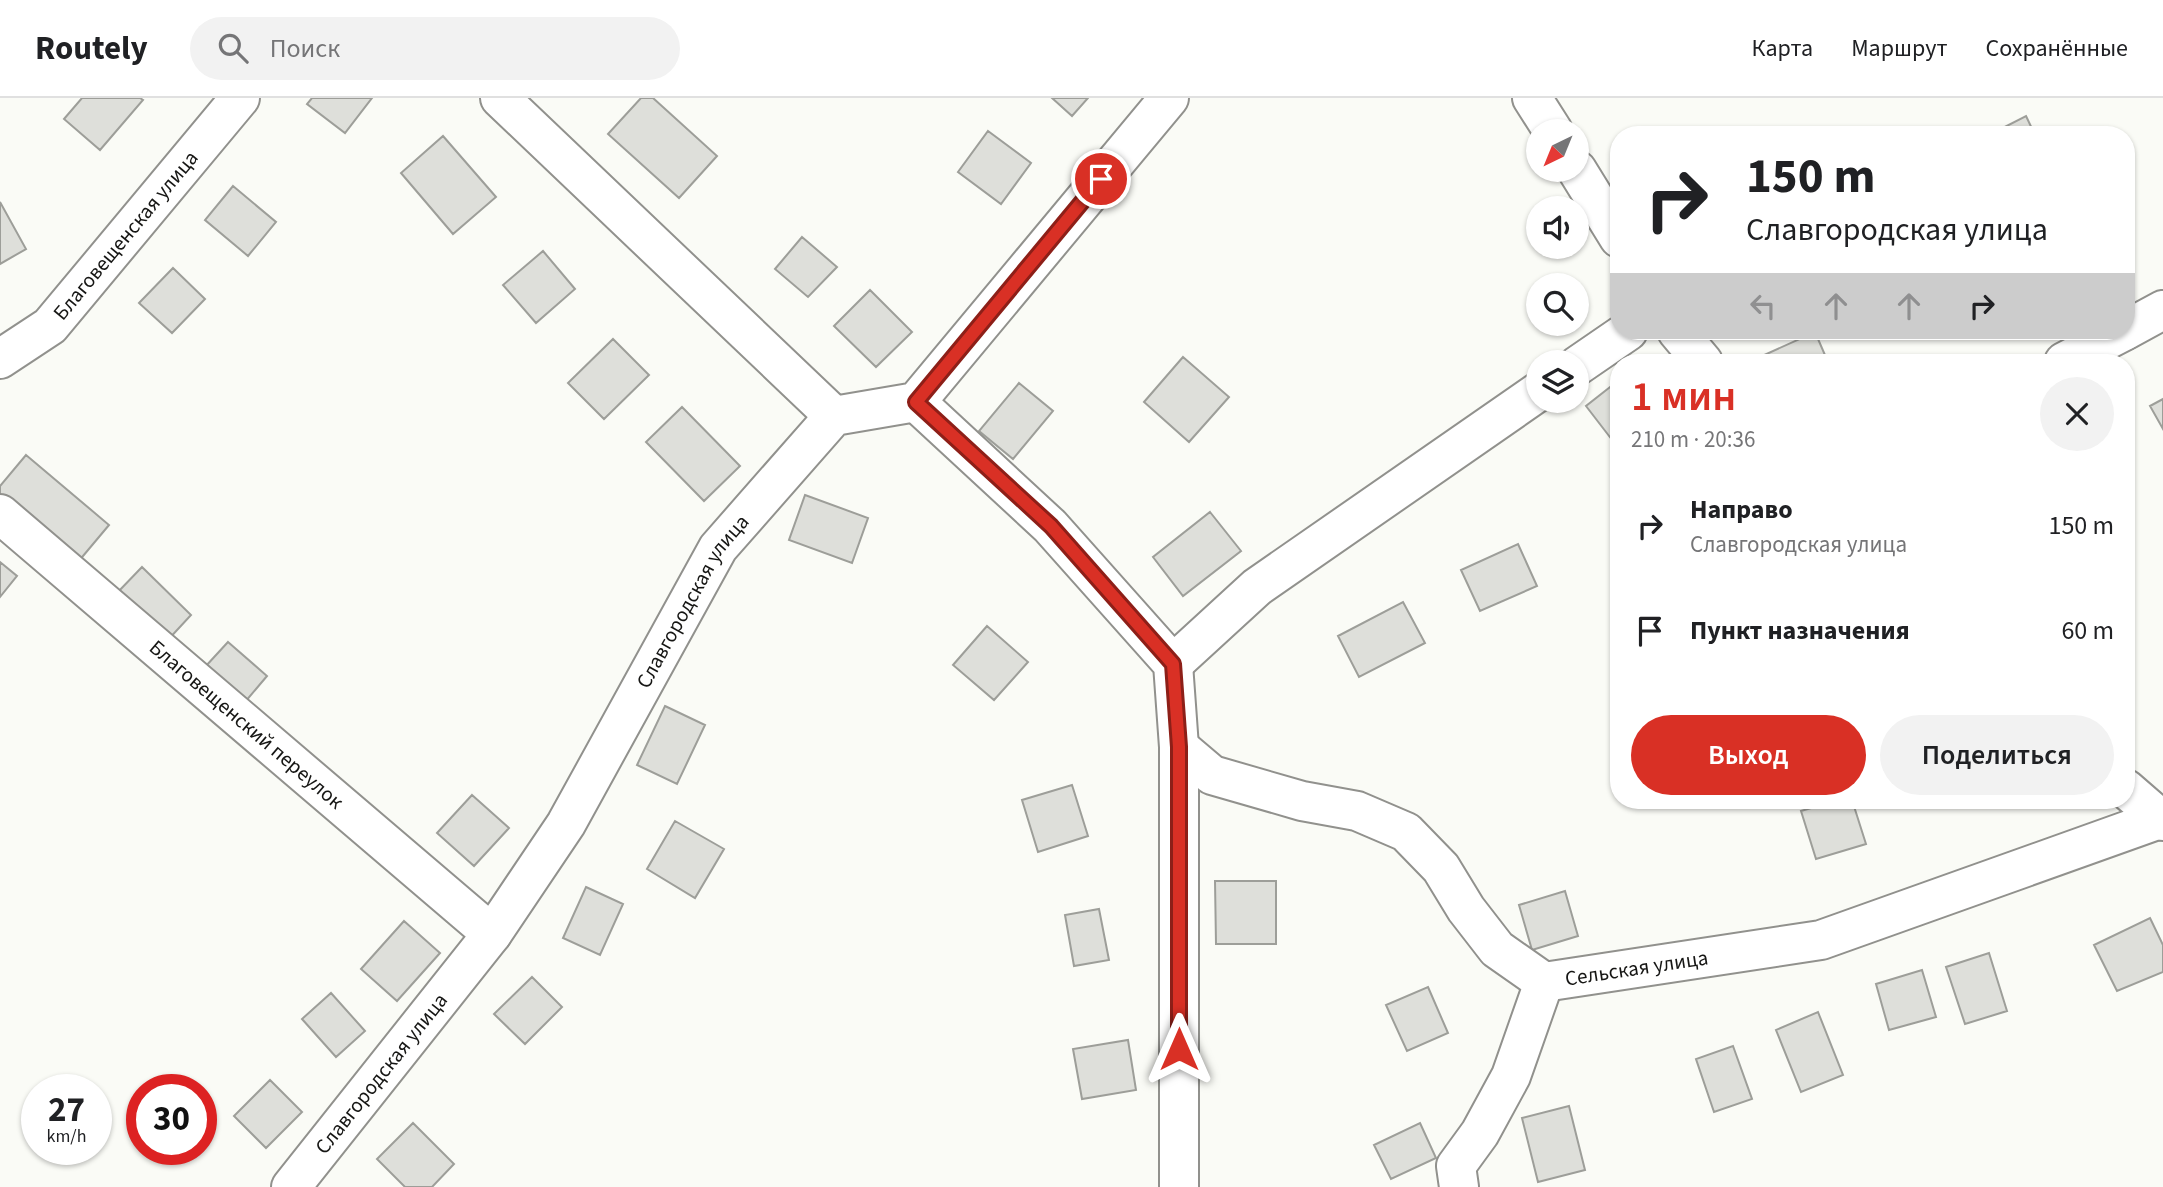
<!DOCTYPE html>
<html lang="ru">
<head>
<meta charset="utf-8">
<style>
  body { margin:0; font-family:"Source Sans 3",sans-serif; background:#f2f2f2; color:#202124; height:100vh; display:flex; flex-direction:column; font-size:26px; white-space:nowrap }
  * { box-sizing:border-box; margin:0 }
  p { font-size:23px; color:#757577 }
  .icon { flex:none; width:38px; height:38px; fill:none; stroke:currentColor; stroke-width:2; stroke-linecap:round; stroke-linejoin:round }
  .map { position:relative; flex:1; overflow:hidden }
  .side { position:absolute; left:1610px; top:256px; width:525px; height:455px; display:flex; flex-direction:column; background:#fff; border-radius:28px; box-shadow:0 2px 5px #0004 }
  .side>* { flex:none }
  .guide { position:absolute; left:1610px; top:28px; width:525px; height:214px; border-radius:28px; box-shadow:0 2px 5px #0004; background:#fff; color:#202124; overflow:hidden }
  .needle { width:46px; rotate:223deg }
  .tools { position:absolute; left:1526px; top:21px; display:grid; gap:14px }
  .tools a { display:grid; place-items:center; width:63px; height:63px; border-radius:50%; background:#fff; box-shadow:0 2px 5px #0004; font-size:35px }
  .speed { position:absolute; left:21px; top:976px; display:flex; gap:14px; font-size:35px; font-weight:700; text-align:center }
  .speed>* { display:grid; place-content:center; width:91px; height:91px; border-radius:50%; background:#fff; box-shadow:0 2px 5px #0004; line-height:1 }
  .speed small { font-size:18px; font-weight:400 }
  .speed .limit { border:10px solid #d22; background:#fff; color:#111 }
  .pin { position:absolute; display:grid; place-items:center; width:60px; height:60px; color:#fff; margin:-30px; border:4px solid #fff; border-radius:50%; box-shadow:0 2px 7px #0007 }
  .me { position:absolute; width:77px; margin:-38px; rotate:0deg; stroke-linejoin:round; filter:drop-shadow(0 0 5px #0008) }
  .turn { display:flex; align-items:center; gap:24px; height:147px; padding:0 21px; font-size:32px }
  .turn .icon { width:91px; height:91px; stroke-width:2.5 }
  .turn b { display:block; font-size:49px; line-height:60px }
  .lanes { display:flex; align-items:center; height:66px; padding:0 21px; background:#0003; justify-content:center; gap:35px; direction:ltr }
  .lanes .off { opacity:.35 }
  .round { display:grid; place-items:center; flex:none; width:74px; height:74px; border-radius:37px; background:#f2f2f2 }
  .summary { display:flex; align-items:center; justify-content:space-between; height:119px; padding:0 21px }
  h1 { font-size:42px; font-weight:600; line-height:52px; color:#d93025 }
  .cta { display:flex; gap:14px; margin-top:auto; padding:14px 21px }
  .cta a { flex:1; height:80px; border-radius:42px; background:#d93025; color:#fff; font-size:28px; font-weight:600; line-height:80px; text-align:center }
  .cta a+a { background:#f2f2f2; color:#202124 }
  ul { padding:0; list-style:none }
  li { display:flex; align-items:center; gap:21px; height:105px; padding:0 21px }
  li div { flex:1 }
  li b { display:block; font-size:26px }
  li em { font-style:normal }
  header { display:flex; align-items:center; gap:42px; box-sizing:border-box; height:98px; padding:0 35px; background:#fff; border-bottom:2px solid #e0e0e0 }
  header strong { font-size:33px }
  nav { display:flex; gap:38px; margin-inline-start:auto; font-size:24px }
  .search { width:490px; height:63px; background:#f2f2f2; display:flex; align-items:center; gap:18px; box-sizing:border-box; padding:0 24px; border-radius:38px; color:#757577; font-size:26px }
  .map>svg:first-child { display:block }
  .building { fill:#dedfda; stroke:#9d9e99; stroke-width:2 }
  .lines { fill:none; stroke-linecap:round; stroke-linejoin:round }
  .minor-casing { stroke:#91918d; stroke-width:42 }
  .minor { stroke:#fff; stroke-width:38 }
  .route-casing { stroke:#8d1f18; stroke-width:18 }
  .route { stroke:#d93025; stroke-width:12 }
  .labels { text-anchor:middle; stroke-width:5; stroke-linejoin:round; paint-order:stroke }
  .street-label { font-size:21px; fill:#161614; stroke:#fff }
</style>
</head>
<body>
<header>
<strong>Routely</strong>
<div class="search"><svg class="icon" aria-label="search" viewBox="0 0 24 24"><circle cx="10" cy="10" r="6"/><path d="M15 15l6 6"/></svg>Поиск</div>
<nav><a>Карта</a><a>Маршрут</a><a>Сохранённые</a></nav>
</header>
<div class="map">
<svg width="2163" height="1089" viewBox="0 0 2163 1089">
  <rect width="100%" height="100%" fill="#fafbf6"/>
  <path class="building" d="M82 0H140L143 2 100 52 64 21Z
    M312 0H372L345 35 307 6Z
    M641 0H653L717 58 679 100 608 36Z
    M1052 0H1088L1072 18Z
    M2026 18 2035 37H1989Z
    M988 33 1031 65 1001 106 958 74Z
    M443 38 496 99 453 136 401 75Z
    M233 88 276 124 248 158 205 122Z
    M0 104 26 151 0 166Z
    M802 139 837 169 808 199 775 171Z
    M543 153 575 191 536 225 503 187Z
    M173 170 205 201 172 235 139 205Z
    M870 192 912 234 876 269 834 228Z
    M1815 234 1828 264H1765L1762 258Z
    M613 241 649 277 604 321 568 285Z
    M1183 259 1229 299 1189 344 1144 304Z
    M1619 282V345L1616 347 1586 308Z
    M1019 285 1053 313 1013 361 979 333Z
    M2163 301V331L2150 308Z
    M682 309 740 368 704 403 646 344Z
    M26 357 109 427 78 464 0 398V388Z
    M805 397 868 420 852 465 789 442Z
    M1210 414 1241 453 1183 498 1153 459Z
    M1518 446 1537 488 1480 513 1461 472Z
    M0 464 17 478 0 499Z
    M142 469 191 517 166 544 116 496Z
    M1403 504 1425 545 1359 579 1338 538Z
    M987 528 1028 564 994 602 953 567Z
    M228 544 267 578 245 604 205 569Z
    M665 608 705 627 677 686 637 667Z
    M1072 687 1088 738 1038 754 1022 702Z
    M472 697 509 730 474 768 437 735Z
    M1838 702H1852L1866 746 1816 761 1801 713Z
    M675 723 724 751 695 800 647 771Z
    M1215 783H1276V846H1216Z
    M586 789 623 806 600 857 563 840Z
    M1565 793 1578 838 1532 852 1519 807Z
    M1099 811 1109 862 1074 868 1065 817Z
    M2150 820 2163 847V874L2117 893 2094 847Z
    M404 823 440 855 397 903 361 871Z
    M1989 855 2007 913 1965 926 1946 869Z
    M1922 872 1936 919 1889 932 1876 886Z
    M532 879 562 909 525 946 494 916Z
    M1428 889 1448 935 1407 953 1386 907Z
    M331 895 365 933 336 959 302 921Z
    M1818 914 1843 977 1801 994 1776 932Z
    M1128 942 1136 992 1082 1001 1073 951Z
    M1733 948 1752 1001 1714 1014 1696 961Z
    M270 982 302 1014 266 1050 234 1018Z
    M1569 1008 1585 1072 1538 1084 1522 1020Z
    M413 1025 454 1066 432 1089H405L377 1061Z
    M1420 1025 1436 1060 1391 1081 1374 1047Z"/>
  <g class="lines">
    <g class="minor-casing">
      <g id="minor">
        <path d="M500 0 834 318"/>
        <path d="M1532 0 1553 33"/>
        <path d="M1577 72 1619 140"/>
        <path d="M2126 232 2163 212"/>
        <path d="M1677 233 1703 264"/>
        <path id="s1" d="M0 261 50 228 240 0"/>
        <path d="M2064 264 2124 233"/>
        <path d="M1577 268 1628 233"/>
        <path d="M916 304 1050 428 1173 566 1179 649V1089"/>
        <path id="s2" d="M0 416 492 836"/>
        <path d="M1173 566 1257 489 1538 294"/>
        <path id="s3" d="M1179 649 1212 677 1302 703 1357 713 1406 734 1441 770 1466 811 1497 851 1544 884 1821 842 2160 721"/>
        <path d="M2126 691 2163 723"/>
        <path id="s4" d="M291 1089 492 836 566 726 718 450 834 318 916 304 1169 0"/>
        <path d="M1459 1089 1456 1068 1480 1035 1511 978 1544 884"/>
      </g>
    </g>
    <use href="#minor" class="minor"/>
  </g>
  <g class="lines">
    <g class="route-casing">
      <path id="route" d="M1101 81 916 304 1051 428 1173 566 1179 649V951"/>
    </g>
    <use href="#route" class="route"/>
  </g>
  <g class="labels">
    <g class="street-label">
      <text dy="7" stroke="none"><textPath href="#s1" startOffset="178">Благовещенская улица</textPath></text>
      <text dy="7" stroke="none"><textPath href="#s4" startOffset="712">Славгородская улица</textPath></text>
      <text dy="7" stroke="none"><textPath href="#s2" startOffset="324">Благовещенский переулок</textPath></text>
      <text dy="7" stroke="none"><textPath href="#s3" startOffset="546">Сельская улица</textPath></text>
      <text dy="7" stroke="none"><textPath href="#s4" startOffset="145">Славгородская улица</textPath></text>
    </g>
  </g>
</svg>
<div class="tools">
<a><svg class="needle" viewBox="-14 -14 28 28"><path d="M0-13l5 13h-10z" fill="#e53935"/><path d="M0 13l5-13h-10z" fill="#757577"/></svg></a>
<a><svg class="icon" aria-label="sound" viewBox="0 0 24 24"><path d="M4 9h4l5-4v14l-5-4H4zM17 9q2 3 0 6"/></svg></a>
<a><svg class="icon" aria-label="search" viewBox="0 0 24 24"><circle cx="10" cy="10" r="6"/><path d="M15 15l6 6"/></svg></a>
<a><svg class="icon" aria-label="layers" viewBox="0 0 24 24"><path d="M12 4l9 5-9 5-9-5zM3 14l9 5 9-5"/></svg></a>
</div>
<div class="speed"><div>27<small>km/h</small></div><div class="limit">30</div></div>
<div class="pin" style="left:1101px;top:81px;background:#d93025"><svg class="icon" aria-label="arrive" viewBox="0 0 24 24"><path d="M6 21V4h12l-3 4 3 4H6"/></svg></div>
<svg class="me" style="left:1179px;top:951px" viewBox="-20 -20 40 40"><path d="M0-17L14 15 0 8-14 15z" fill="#d93025" stroke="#fff" stroke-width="4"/></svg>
<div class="guide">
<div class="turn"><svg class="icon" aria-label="right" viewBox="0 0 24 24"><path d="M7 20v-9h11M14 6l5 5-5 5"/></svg><div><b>150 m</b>Славгородская улица</div></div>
<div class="lanes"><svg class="icon off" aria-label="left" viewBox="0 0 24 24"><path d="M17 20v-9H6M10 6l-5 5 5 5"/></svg><svg class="icon off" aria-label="ahead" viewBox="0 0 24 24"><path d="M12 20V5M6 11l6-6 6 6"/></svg><svg class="icon off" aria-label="ahead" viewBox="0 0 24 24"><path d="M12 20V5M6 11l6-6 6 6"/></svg><svg class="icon" aria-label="right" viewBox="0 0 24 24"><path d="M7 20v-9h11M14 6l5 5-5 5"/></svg></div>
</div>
<section class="side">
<div class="summary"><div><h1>1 мин</h1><p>210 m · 20:36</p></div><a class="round"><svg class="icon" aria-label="close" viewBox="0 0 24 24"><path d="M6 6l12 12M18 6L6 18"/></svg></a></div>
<ul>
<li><svg class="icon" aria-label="right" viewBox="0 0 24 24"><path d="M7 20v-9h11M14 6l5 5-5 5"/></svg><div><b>Направо</b><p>Славгородская улица</p></div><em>150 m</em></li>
<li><svg class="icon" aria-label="arrive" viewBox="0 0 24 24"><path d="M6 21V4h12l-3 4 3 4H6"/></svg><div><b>Пункт назначения</b></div><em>60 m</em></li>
</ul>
<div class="cta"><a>Выход</a><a>Поделиться</a></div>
</section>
</div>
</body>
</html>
